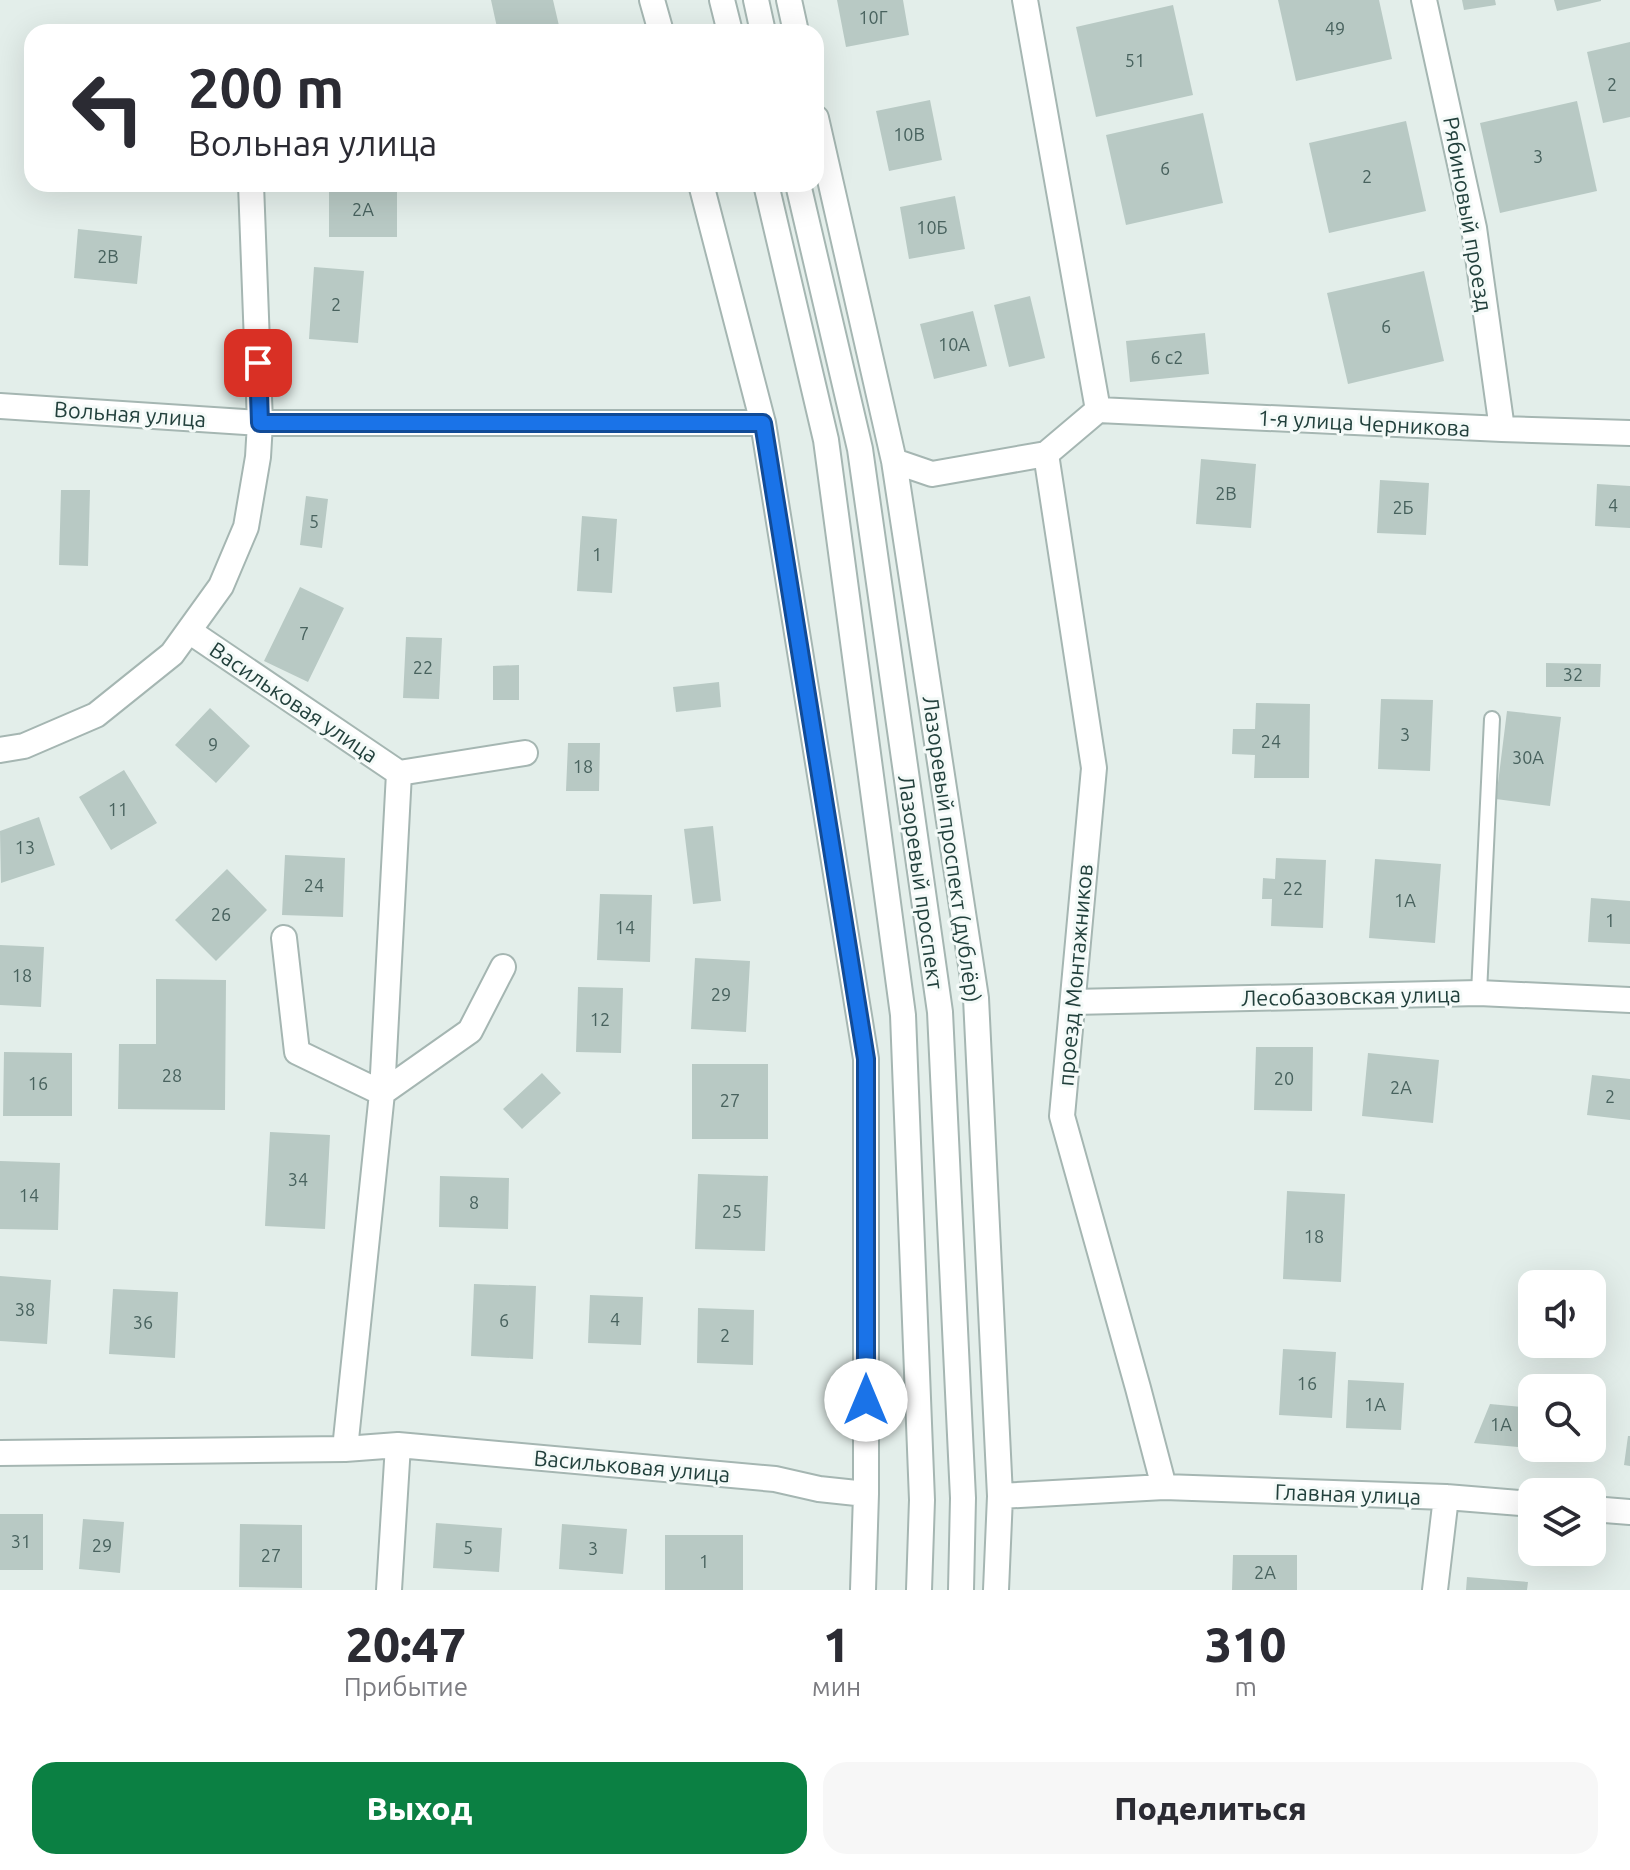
<!DOCTYPE html>
<html lang="ru">
<head>
<meta charset="utf-8">
<style>
  body { margin:0; font-family:Ubuntu,sans-serif; background:#f7f7f7; color:#2b2b33; height:100vh; display:flex; flex-direction:column; font-size:30px; white-space:nowrap }
  * { box-sizing:border-box; margin:0 }
  p { font-size:26px; color:#7c7c81 }
  .icon { flex:none; width:44px; height:44px; fill:none; stroke:currentColor; stroke-width:2; stroke-linecap:round; stroke-linejoin:round }
  .map { position:relative; height:1590px; overflow:hidden }
  .sheet { display:flex; flex-direction:column; background:#fff; flex:1 }
  .sheet>* { flex:none }
  .hud { position:absolute; left:24px; top:24px; width:800px; height:168px; border-radius:24px; box-shadow:0 8px 32px #0002; background:#fff; color:#2b2b33; overflow:hidden }
  .controls { position:absolute; left:1518px; top:1270px; display:grid; gap:16px }
  .controls a { display:grid; place-items:center; width:88px; height:88px; border-radius:16px; background:#fff; box-shadow:0 8px 32px #0002; font-size:40px }
  .pin { position:absolute; display:grid; place-items:center; width:68px; height:68px; color:#fff; margin:-34px; border-radius:16px; box-shadow:0 4px 12px #0006 }
  .me { position:absolute; width:88px; margin:-44px; rotate:0deg; stroke-linejoin:round; filter:drop-shadow(0 0 6px #0008) }
  .turn { display:flex; align-items:center; gap:28px; height:168px; padding:0 32px; font-size:36px }
  .turn .icon { width:104px; height:104px; stroke-width:2.5 }
  .turn b { display:block; font-size:56px; line-height:68px }
  .eta { display:flex; justify-content:space-evenly; align-items:center; height:136px; text-align:center }
  .eta b { font-size:48px; font-weight:800; line-height:56px }
  .primary-button { display:flex; gap:16px; margin-top:auto; padding:16px 32px }
  .primary-button a { flex:1; height:92px; border-radius:24px; background:#0b8043; color:#fff; font-size:32px; font-weight:800; line-height:92px; text-align:center }
  .primary-button a+a { background:#f7f7f7; color:#2b2b33 }
  .map>svg:first-child { display:block }
  .building { fill:#b8c9c4 }
  .lines { fill:none; stroke-linecap:round; stroke-linejoin:round }
  .service-casing { stroke:#a5b6b2; stroke-width:18 }
  .minor-casing { stroke:#a5b6b2; stroke-width:28 }
  .tertiary-casing { stroke:#a5b6b2; stroke-width:28 }
  .service { stroke:#fff; stroke-width:14 }
  .minor { stroke:#fff; stroke-width:24 }
  .tertiary { stroke:#fff; stroke-width:24 }
  .route-casing { stroke:#114b97; stroke-width:20 }
  .route { stroke:#1a73e8; stroke-width:14 }
  .labels { text-anchor:middle; stroke-width:6; stroke-linejoin:round; paint-order:stroke }
  .number-label { font-size:18px; fill:#48625e }
  .street-label { font-size:22px; fill:#22403c; stroke:#f4faf8 }
</style>
</head>
<body>
<div class="map">
<svg width="1630" height="1590" viewBox="0 0 1630 1590">
  <rect width="100%" height="100%" fill="#e3eeea"/>
  <path class="building" d="M491 0H553L560 30 552 32H498Z
    M837 0H903L909 35 846 47Z
    M1278 0H1379L1392 59 1296 81Z
    M1462 0H1495L1496 5 1464 10Z
    M1554 0H1601V1L1557 11Z
    M1173 5 1193 95 1096 117 1076 27Z
    M1630 42V117L1603 123 1587 52Z
    M930 100 942 160 889 171 876 111Z
    M1577 101 1597 191 1500 213 1480 123Z
    M1203 113 1223 203 1126 225 1106 135Z
    M1406 121 1426 211 1329 233 1309 143Z
    M329 184H397V237H329Z
    M541 184H571V185L543 191Z
    M955 196 965 249 909 259 900 207Z
    M78 229 142 236 137 284 74 278Z
    M314 267 364 271 358 343 309 339Z
    M1424 271 1444 361 1348 384 1327 293Z
    M1030 296 1045 358 1009 367 994 305Z
    M973 311 987 366 934 379 920 324Z
    M1205 333 1209 374 1130 382 1126 341Z
    M1201 459 1256 464 1251 528 1196 524Z
    M1380 480 1429 483 1426 535 1377 533Z
    M1597 484 1630 486V528L1595 526Z
    M61 490H90L88 566 59 565Z
    M306 496 328 499 322 548 300 545Z
    M582 516 617 519 612 593 577 591Z
    M300 587 344 608 308 682 264 661Z
    M406 637 442 638 439 699 403 698Z
    M1546 663 1601 664 1600 687H1546Z
    M519 665V700H493V666Z
    M719 682 721 707 676 712 673 687Z
    M1381 699 1433 700 1430 771 1378 769Z
    M1256 703 1310 704 1309 778H1254L1255 755 1232 754 1233 729H1255Z
    M210 708 250 746 216 783 175 745Z
    M1507 711 1561 717 1550 806 1496 799Z
    M568 743H600L599 791H566Z
    M124 770 157 823 111 850 79 797Z
    M39 817 55 865 1 883 0 831Z
    M713 826 721 901 693 904 684 829Z
    M285 855 345 858 343 917 282 915Z
    M1276 858 1326 860 1323 928 1271 926 1272 899H1262L1263 878 1275 879Z
    M1375 859 1441 864 1435 943 1369 938Z
    M227 869 267 910 216 961 175 920Z
    M600 894 652 895 650 962 597 960Z
    M1591 898 1630 901V944L1588 942Z
    M0 945 44 947 41 1007 0 1005Z
    M695 958 750 961 746 1032 691 1029Z
    M156 979 226 980 225 1110 118 1109 119 1044H156Z
    M578 987 623 988 621 1053 576 1052Z
    M1256 1047H1313L1312 1111 1254 1110Z
    M4 1052 72 1053V1116H3Z
    M1368 1053 1439 1060 1433 1123 1362 1116Z
    M692 1064H768V1139H692Z
    M542 1073 561 1093 522 1129 503 1109Z
    M1592 1075 1630 1079V1120L1587 1115Z
    M270 1132 330 1135 325 1229 265 1226Z
    M0 1161 60 1163 58 1230 0 1229Z
    M698 1174 768 1176 765 1251 695 1249Z
    M440 1176 509 1178 508 1229 439 1227Z
    M1287 1191 1345 1194 1341 1282 1283 1279Z
    M0 1276 51 1280 47 1344 0 1341Z
    M474 1284 536 1286 533 1359 471 1356Z
    M113 1289 178 1292 175 1358 109 1354Z
    M590 1295 643 1297 641 1345 588 1343Z
    M698 1308 754 1310 753 1365 697 1363Z
    M1283 1349 1336 1352 1332 1418 1279 1415Z
    M1348 1380 1404 1383 1401 1430 1346 1428Z
    M1592 1393 1599 1394 1594 1432H1592Z
    M1490 1404 1522 1407 1518 1447 1474 1443Z
    M1628 1436H1630V1466L1624 1465Z
    M0 1514H43V1570H0Z
    M83 1519 124 1522 120 1573 79 1569Z
    M436 1523 502 1528 499 1572 433 1568Z
    M240 1524 302 1525V1588L239 1587Z
    M562 1524 627 1529 623 1574 559 1569Z
    M665 1535H743V1590H665Z
    M1233 1555H1297V1590H1232Z
    M1467 1577 1528 1582 1527 1590H1466Z"/>
  <g class="lines">
    <g class="service-casing">
      <path id="service" d="M1479 993 1492 719"/>
    </g>
    <g class="minor-casing">
      <path id="minor" d="M652 0 661 32
        M789 0 796 32
        M1025 0 1098 410
        M1424 0 1474 228 1502 429
        M816 118 894 461 976 998 1000 1496 996 1590
        M701 184 763 423 866 1059V1494L863 1590
        M0 406 260 423H763
        M1098 410 1502 429 1630 433
        M1046 454 1094 768 1062 1116 1138 1388 1164 1487
        M894 461 932 474 1046 454 1098 410
        M189 631 399 773 382 1093 345 1449
        M0 750 24 746 96 715 172 654 221 586 246 527 258 457 260 423 251 184
        M399 773 525 753
        M284 938 297 1052 382 1093 470 1031 503 967
        M1073 1002 1479 993 1630 1000
        M0 1453 345 1449 398 1445 775 1479 819 1489 866 1494
        M1000 1496 1164 1487 1446 1497 1532 1504
        M1592 1509 1630 1512
        M389 1590 398 1445
        M1435 1590 1446 1497"/>
    </g>
    <g class="tertiary-casing">
      <path id="tertiary" d="M722 0 730 32
        M756 0 763 32
        M766 184 826 440 903 1015 922 1500 919 1590
        M798 184 860 449 940 1012 963 1498 961 1590"/>
    </g>
    <use href="#service" class="service"/>
    <use href="#minor" class="minor"/>
    <use href="#tertiary" class="tertiary"/>
  </g>
  <g class="lines">
    <g class="route-casing">
      <path id="route" d="M258 363 260 423H763L866 1059V1400"/>
    </g>
    <use href="#route" class="route"/>
  </g>
  <g class="labels">
    <g class="number-label">
      <text x="873" y="24">10Г</text>
      <text x="1335" y="35">49</text>
      <text x="1135" y="67">51</text>
      <text x="1612" y="91">2</text>
      <text x="909" y="141">10В</text>
      <text x="1538" y="163">3</text>
      <text x="1165" y="175">6</text>
      <text x="1367" y="183">2</text>
      <text x="363" y="216">2А</text>
      <text x="932" y="234">10Б</text>
      <text x="108" y="263">2В</text>
      <text x="336" y="311">2</text>
      <text x="1386" y="333">6</text>
      <text x="954" y="351">10А</text>
      <text x="1167" y="364">6 с2</text>
      <text x="1226" y="500">2В</text>
      <text x="1613" y="512">4</text>
      <text x="1403" y="514">2Б</text>
      <text x="314" y="528">5</text>
      <text x="597" y="561">1</text>
      <text x="304" y="640">7</text>
      <text x="423" y="674">22</text>
      <text x="1573" y="681">32</text>
      <text x="1405" y="741">3</text>
      <text x="1271" y="748">24</text>
      <text x="213" y="751">9</text>
      <text x="1528" y="764">30А</text>
      <text x="583" y="773">18</text>
      <text x="118" y="816">11</text>
      <text x="25" y="854">13</text>
      <text x="314" y="892">24</text>
      <text x="1293" y="895">22</text>
      <text x="1405" y="907">1А</text>
      <text x="221" y="921">26</text>
      <text x="1610" y="927">1</text>
      <text x="625" y="934">14</text>
      <text x="22" y="982">18</text>
      <text x="721" y="1001">29</text>
      <text x="600" y="1026">12</text>
      <text x="172" y="1082">28</text>
      <text x="1284" y="1085">20</text>
      <text x="38" y="1090">16</text>
      <text x="1401" y="1094">2А</text>
      <text x="1610" y="1103">2</text>
      <text x="730" y="1107">27</text>
      <text x="298" y="1186">34</text>
      <text x="29" y="1202">14</text>
      <text x="474" y="1209">8</text>
      <text x="732" y="1218">25</text>
      <text x="1314" y="1243">18</text>
      <text x="25" y="1316">38</text>
      <text x="615" y="1326">4</text>
      <text x="504" y="1327">6</text>
      <text x="143" y="1329">36</text>
      <text x="725" y="1342">2</text>
      <text x="1307" y="1390">16</text>
      <text x="1375" y="1411">1А</text>
      <text x="1501" y="1431">1А</text>
      <text x="21" y="1548">31</text>
      <text x="102" y="1552">29</text>
      <text x="468" y="1554">5</text>
      <text x="593" y="1555">3</text>
      <text x="271" y="1562">27</text>
      <text x="704" y="1568">1</text>
      <text x="1265" y="1579">2А</text>
    </g>
    <g class="street-label">
      <text transform="translate(1468 214) rotate(80)" y="8">Рябиновый проезд</text>
      <text transform="translate(130 414) rotate(4)" y="8">Вольная улица</text>
      <text transform="translate(1364 423) rotate(3)" y="8">1-я улица Черникова</text>
      <text transform="translate(294 702) rotate(34)" y="8">Васильковая улица</text>
      <text transform="translate(952 849) rotate(82)" y="8">Лазоревый проспект (дублёр)</text>
      <text transform="translate(921 882) rotate(82)" y="8">Лазоревый проспект</text>
      <text transform="translate(1075 975) rotate(-85)" y="8">проезд Монтажников</text>
      <text transform="translate(1351 996) rotate(-1)" y="8">Лесобазовская улица</text>
      <text transform="translate(632 1466) rotate(5)" y="8">Васильковая улица</text>
      <text transform="translate(1348 1494) rotate(2)" y="8">Главная улица</text>
    </g>
  </g>
</svg>
<div class="controls">
<a><svg class="icon" aria-label="sound" viewBox="0 0 24 24"><path d="M4 9h4l5-4v14l-5-4H4zM17 9q2 3 0 6"/></svg></a>
<a><svg class="icon" aria-label="search" viewBox="0 0 24 24"><circle cx="10" cy="10" r="6"/><path d="M15 15l6 6"/></svg></a>
<a><svg class="icon" aria-label="layers" viewBox="0 0 24 24"><path d="M12 4l9 5-9 5-9-5zM3 14l9 5 9-5"/></svg></a>
</div>
<div class="pin" style="left:258px;top:363px;background:#d93025"><svg class="icon" aria-label="arrive" viewBox="0 0 24 24"><path d="M6 21V4h12l-3 4 3 4H6"/></svg></div>
<svg class="me" style="left:866px;top:1400px" viewBox="-20 -20 40 40"><circle r="19" fill="#fff"/><path d="M0-13L10 11 0 6-10 11z" fill="#1a73e8"/></svg>
<div class="hud">
<div class="turn"><svg class="icon" aria-label="left" viewBox="0 0 24 24"><path d="M17 20v-9H6M10 6l-5 5 5 5"/></svg><div><b>200 m</b>Вольная улица</div></div>
</div>
</div>
<section class="sheet">
<div class="eta">
<div><b>20:47</b><p>Прибытие</p></div>
<div><b>1</b><p>мин</p></div>
<div><b>310</b><p>m</p></div>
</div>
<div class="primary-button"><a>Выход</a><a>Поделиться</a></div>
</section>
</body>
</html>
